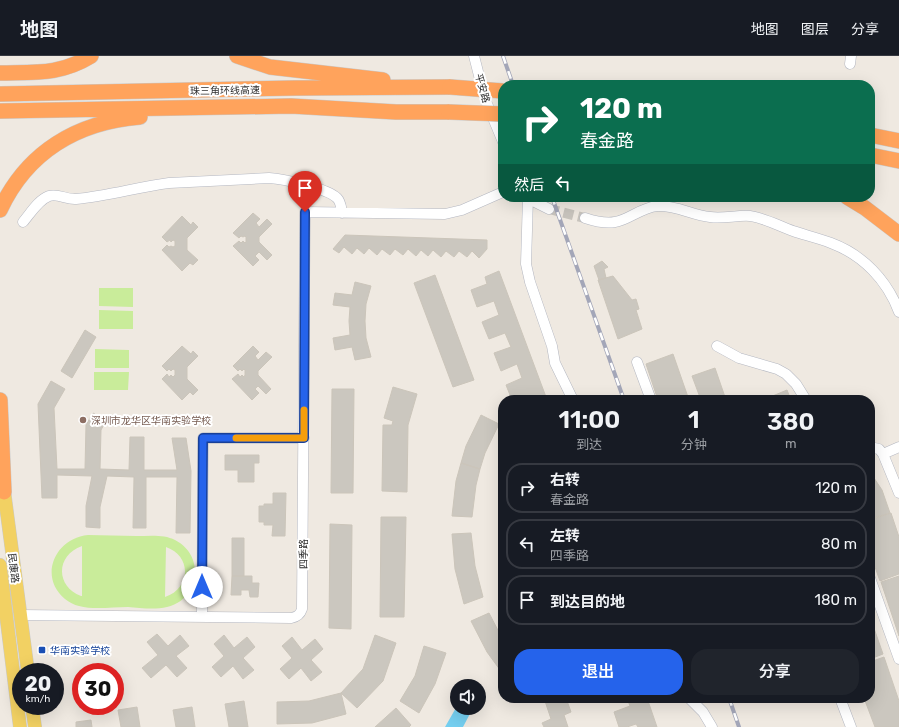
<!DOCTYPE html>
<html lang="zh">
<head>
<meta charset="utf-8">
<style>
  body { margin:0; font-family:Rubik,"Noto Sans SC",sans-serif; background:#20242c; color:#f1f3f6; height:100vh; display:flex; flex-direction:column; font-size:15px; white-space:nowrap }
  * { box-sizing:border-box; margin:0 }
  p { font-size:13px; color:#9ea1a6 }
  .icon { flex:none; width:22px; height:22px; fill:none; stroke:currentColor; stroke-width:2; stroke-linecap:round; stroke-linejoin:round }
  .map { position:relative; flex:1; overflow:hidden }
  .sheet { position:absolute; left:498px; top:339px; width:377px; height:308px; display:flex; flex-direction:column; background:#171b24; border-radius:16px; box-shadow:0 4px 16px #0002 }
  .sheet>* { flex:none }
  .banner { position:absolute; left:498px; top:24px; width:377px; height:122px; border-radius:16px; box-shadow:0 4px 16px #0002; background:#0b6e4f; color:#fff; overflow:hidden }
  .tools { position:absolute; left:450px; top:623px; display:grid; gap:8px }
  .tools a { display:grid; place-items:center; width:36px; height:36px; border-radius:50%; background:#171b24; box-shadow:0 4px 16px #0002; font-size:20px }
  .speed { position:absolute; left:12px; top:607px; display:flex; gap:8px; font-size:20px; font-weight:700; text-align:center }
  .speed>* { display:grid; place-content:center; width:52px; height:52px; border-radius:50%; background:#171b24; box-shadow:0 4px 16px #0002; line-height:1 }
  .speed small { font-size:10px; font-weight:400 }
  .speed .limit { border:6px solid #d22; background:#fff; color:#111 }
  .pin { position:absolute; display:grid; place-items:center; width:34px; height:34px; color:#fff; margin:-41px -17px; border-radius:50% 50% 50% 0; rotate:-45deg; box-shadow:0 0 4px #0007 }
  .pin .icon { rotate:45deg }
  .me { position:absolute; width:44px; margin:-22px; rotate:0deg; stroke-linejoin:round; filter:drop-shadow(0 0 3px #0008) }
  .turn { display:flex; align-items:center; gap:14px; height:84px; padding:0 16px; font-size:18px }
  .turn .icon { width:52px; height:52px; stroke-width:2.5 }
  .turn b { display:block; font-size:28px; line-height:34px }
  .then { display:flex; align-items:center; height:38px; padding:0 16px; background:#0003; gap:8px; font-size:15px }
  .eta { display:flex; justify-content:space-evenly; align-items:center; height:68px; text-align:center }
  .eta b { font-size:24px; font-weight:600; line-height:28px }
  .button { display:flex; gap:8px; margin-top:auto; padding:8px 16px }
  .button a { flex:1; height:46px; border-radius:16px; background:#2563eb; color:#fff; font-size:16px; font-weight:600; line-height:46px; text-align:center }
  .button a+a { background:#20242c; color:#f1f3f6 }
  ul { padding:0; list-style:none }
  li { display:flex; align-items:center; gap:12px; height:50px; margin:0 8px 6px; padding:0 8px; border:2px solid #363941; border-radius:16px }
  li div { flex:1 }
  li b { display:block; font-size:15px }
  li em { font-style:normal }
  header { display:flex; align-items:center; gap:24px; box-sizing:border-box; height:56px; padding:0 20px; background:#171b24; border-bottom:1px solid #363941 }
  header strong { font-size:19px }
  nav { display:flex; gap:22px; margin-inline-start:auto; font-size:14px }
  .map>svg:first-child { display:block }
  .pitch { fill:#c9ec9a; fill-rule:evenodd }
  .water { fill:#75cff0 }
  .building { fill:#cbc7bf; stroke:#cbc5ba }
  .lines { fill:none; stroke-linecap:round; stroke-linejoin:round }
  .minor-tunnel { stroke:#c8c4bd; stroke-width:10; stroke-dasharray:10 5; stroke-linecap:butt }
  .minor-casing { stroke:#b4b7c1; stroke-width:11 }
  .major-casing { stroke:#c9c9c9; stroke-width:14 }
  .highway-casing { stroke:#c9c9c9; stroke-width:16 }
  .minor { stroke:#fff; stroke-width:10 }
  .major { stroke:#f2d163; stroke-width:13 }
  .highway { stroke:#ffa35c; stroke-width:15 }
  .rail-casing { stroke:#a3a6b8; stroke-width:4 }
  .rail { stroke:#fff; stroke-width:2.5; stroke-dasharray:8; stroke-linecap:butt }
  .highway-bridge-casing { stroke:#c9c9c9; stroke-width:16; stroke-linecap:butt }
  .highway-bridge { stroke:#ffa35c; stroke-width:15 }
  .route-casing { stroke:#184099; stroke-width:10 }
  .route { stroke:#2563eb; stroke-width:7 }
  .slow { stroke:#f59e0b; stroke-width:7 }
  .education-dot { fill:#8d6e63; stroke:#fff; stroke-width:1.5 }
  .transit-dot { fill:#1a4fb4; stroke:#fff; stroke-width:1.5 }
  .labels { text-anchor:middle; stroke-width:4; stroke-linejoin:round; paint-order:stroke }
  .street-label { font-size:10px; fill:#2e2e2e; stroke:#fff }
  .education-label { font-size:10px; fill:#785e54; stroke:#fff; text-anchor:start }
  .transit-label { font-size:10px; fill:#164399; stroke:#fff; text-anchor:start }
</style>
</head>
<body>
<header>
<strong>地图</strong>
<nav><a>地图</a><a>图层</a><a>分享</a></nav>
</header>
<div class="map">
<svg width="899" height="671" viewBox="0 0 899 671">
  <rect width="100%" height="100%" fill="#efe9e1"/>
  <path class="pitch" d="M99 232H133V251L99 250Z
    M99 254 133 255V273H99Z
    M95 293 129 294V312H95Z
    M94 316H129L128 334H94Z
    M88 479C104 479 120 480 136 480 149 480 164 478 175 484 183 488 190 495 193 504 196 513 196 524 191 533 186 542 177 549 167 551 155 554 140 552 128 551 112 551 94 554 79 550 74 549 69 546 65 543 38 521 55 482 88 479ZM82 490V540H81C55 530 56 499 82 490ZM166 491C192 500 191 532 165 541Z"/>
  <path class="water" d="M457 650V652H473L463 671H445Z"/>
  <path class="building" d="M253 157 260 163 256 167 259 171 267 163 272 168 259 181V186L272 199 267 204 259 196 255 200 259 204 253 210 233 190 239 185 241 187 243 185 245 187 246 186V181L245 180 243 181 241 180 239 182 233 177Z
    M182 160 191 169 193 166 198 171 187 182V194L198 204 193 209 190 207 182 215 162 194 167 189 169 191 171 190 173 191 175 190V185L173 184 171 186 170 184 167 186 162 181Z
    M345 179 487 184V193L479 202 472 195 467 201 459 195 454 201 446 195 441 201 433 194 428 200 421 194 416 200 408 193 403 199 395 193 390 199 382 193 377 199 369 192 364 198 357 192 352 198 344 191 339 197 333 193Z
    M602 205 608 211 604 213 606 222 599 224 594 210Z
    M499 215 546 341 539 344H530L529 340 518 344H512L506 329 522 322 517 308 501 315 494 297 511 291 505 277 489 283 482 266 499 259 494 245 477 251 471 234 487 228 485 221Z
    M435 219 474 324 453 331 414 227Z
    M613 220 632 244 636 243 639 253 636 254 642 273 618 283 598 224Z
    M355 226 371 230 366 248 365 265 366 282 371 301 355 304 352 291 335 294 333 282 350 279 349 265 350 251 333 249 335 237 352 239Z
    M85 274 96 281 72 322 61 315Z
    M182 290 191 298 193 295 198 300 187 311V323L198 334 193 339 190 336 182 344 162 323 167 318 169 321 171 319 173 321 175 319V314L173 313 171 315 169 313 167 315 162 310Z
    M253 290 259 296 255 300 258 304 266 296 272 301 258 315V319L271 333 266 338 258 330 255 333 259 337 252 344 232 323 238 318 240 321 242 319 244 321 245 319V314L244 313 242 315 240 313 238 315 233 310Z
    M673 298 689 344H658L646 308Z
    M715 312 726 344H701L692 320Z
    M51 325 65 333 54 352 57 413H85L86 369 93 357 106 365 101 374 100 413 129 414 130 381H144V414H177L172 382H186L191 415 190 477H176L177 421H146V472H133L134 421 107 420 100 451V472L86 471V450L92 420 57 419V442H42L38 348Z
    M393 331 417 338 408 369 407 436 382 435 383 369H392L393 365 384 362Z
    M332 333H354L353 437H331Z
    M787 334 791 344H763Z
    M481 359 499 368 485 397 480 413 461 407 466 390Z
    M225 399H259V407H254V426H238V414H225Z
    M461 407 480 413 476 429 472 461 452 460 456 425Z
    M870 416 882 434 890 457 870 463Z
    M273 437H286L285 480H272L273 469H264V466H259V450H264V448H273Z
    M500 454H503V497L501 490Z
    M891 457 899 481V518L880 525 870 497V464Z
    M381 461H406L404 561H380Z
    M330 468 352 469 351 573 329 572Z
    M471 477 475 510 483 541 464 548 455 513 452 478Z
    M232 482H244V520H232Z
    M232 520H252V527H259L258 541H250L249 534H241V539H231Z
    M899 520V580L881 526Z
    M489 557 503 584V618L487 596 471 565Z
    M870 561 883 598 870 603Z
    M157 578 168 590 180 579 189 590 176 600 187 612 177 621 166 609 151 622 142 612 158 599 147 586Z
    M224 579 234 592 247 581 255 591 243 602 254 614 243 623 233 610 221 621 212 611 224 600 214 588Z
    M375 579 396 587 383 625 357 652 341 637 363 613Z
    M292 581 302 594 315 583 323 593 311 604 322 616 311 625 301 612 289 623 280 613 292 602 282 590Z
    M424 590 446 597 435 628 419 657 400 645 415 620Z
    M884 601 899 645V671H875L864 642H870V606Z
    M341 637 346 658 312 667 277 668V646L309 645Z
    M544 642H566L571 656 564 659 568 671H544L542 667 551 663Z
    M627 642H647L657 671H638L636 668 627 671H619L614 656 630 650Z
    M244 645 248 671H229L225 648Z
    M137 651 140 671H121L118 654Z
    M192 651 195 671H176L173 654Z
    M396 652 411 669 409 671H375Z
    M91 664 92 671H76V666Z"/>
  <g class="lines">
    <path class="minor-tunnel" d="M549 153 585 162"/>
    <g class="minor-casing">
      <path id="minor" d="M474 0 485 43 503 86
        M850 8 851 0
        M528 141 526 208 530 226 552 290 555 307 573 344
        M531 141 535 146 549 153
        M585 162C594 165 605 168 615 166 629 164 640 152 657 150 676 149 692 159 710 161 723 163 737 159 750 160 765 162 779 170 793 175 805 179 818 182 831 187 863 199 887 224 899 256
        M23 166C30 158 38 144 49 140 58 137 67 144 76 143 108 140 138 131 169 127L269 122C283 123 327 132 337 142 341 146 341 151 342 157
        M717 290 739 302 777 313 786 318 796 328 806 344
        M637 306 651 344
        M870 391 879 393 883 398 899 437
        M883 398 899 391
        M870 522 899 603
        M20 559 291 562C297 561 300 559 302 553L305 156 445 158 462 154 503 136
        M202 561 203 382H304
        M689 642 703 656 712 671
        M840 642 851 671"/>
    </g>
    <g class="major-casing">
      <path id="major" d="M3 427 28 616
        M0 509 20 671
        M32 650 35 671"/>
    </g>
    <g class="highway-casing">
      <path id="highway" d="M237 0 270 11 383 24
        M0 17C35 16 60 19 91 0
        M0 38 296 32 450 31
        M0 55 291 50 396 56H449
        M870 79 899 85
        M870 99 899 105
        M847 141 865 152 899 178
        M0 154C27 96 77 66 140 61
        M0 344 4 436"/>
    </g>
    <use href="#minor" class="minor"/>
    <use href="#major" class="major"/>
    <use href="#highway" class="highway"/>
    <g class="rail-casing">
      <path id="rail" d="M503 0 513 29
        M552 141 624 344
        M729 642 739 671"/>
    </g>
    <use href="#rail" class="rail"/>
    <g class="highway-bridge-casing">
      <path id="highway-bridge" d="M450 31 503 35
        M449 56 503 58"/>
    </g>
    <use href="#highway-bridge" class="highway-bridge"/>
  </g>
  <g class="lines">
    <g class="route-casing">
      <path id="route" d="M202 531 203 382H304L305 156"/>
    </g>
    <use href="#route" class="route"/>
    <path class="slow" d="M236 382H304V354"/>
  </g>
  <circle class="education-dot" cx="83" cy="364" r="4"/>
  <rect class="transit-dot" x="38" y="590" width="8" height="8" rx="2"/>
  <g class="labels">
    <g class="street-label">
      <text transform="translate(483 32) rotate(74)" y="4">平安路</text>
      <text transform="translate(225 34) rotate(-1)" y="4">珠三角环线高速</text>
      <text transform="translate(303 498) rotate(-90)" y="4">四季路</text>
      <text transform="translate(14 512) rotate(83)" y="4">民康路</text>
    </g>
    <g class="education-label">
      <text x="91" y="368">深圳市龙华区华南实验学校</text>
    </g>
    <g class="transit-label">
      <text x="50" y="598">华南实验学校</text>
    </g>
  </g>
</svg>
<div class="tools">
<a><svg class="icon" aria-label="sound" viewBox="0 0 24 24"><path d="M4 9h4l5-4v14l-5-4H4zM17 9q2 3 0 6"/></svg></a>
</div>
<div class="speed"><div>20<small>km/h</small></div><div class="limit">30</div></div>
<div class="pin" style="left:305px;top:156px;background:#d93025"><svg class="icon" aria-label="arrive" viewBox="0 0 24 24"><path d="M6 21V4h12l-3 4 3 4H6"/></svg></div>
<svg class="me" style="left:202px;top:531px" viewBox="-20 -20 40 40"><circle r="19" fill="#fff"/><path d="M0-13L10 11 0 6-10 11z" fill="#2563eb"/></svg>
<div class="banner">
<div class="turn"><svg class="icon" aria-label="right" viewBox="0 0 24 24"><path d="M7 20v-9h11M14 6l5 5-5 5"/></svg><div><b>120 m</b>春金路</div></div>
<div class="then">然后<svg class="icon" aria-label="left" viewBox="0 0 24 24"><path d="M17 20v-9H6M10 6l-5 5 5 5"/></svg></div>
</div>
<section class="sheet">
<div class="eta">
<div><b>11:00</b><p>到达</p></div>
<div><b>1</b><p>分钟</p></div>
<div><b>380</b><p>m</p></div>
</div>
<ul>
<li><svg class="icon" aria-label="right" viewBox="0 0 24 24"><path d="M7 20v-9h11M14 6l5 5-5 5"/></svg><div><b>右转</b><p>春金路</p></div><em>120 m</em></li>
<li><svg class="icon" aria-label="left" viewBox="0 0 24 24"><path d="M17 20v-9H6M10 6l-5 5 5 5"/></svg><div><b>左转</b><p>四季路</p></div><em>80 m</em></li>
<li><svg class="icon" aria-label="arrive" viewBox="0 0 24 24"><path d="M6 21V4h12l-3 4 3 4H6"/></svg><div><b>到达目的地</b></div><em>180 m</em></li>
</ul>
<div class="button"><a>退出</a><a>分享</a></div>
</section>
</div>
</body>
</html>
